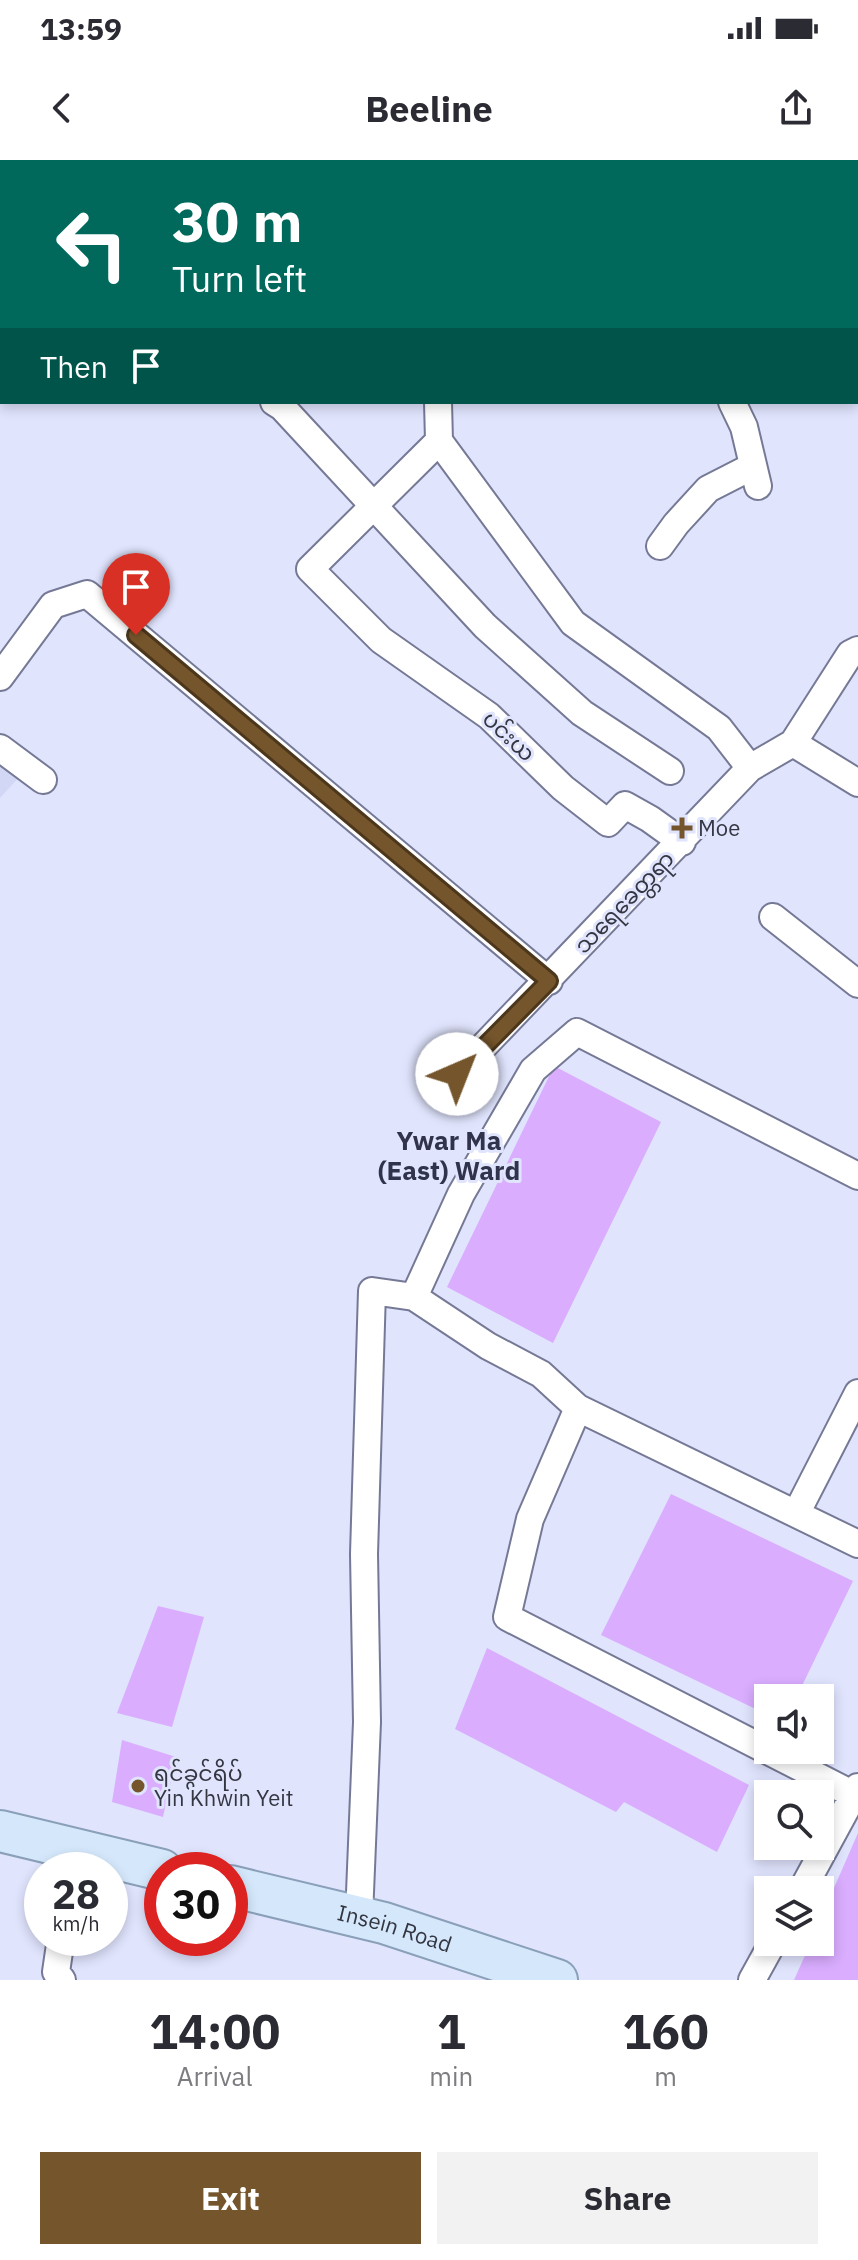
<!DOCTYPE html>
<html lang="en">
<head>
<meta charset="utf-8">
<style>
  body { margin:0; font-family:"IBM Plex Sans","Noto Sans Myanmar",sans-serif; background:#f2f2f3; color:#2b2b33; height:100vh; display:flex; flex-direction:column; font-size:30px; white-space:nowrap }
  * { box-sizing:border-box; margin:0 }
  p { font-size:26px; color:#7c7c81 }
  .icon { flex:none; width:44px; height:44px; fill:none; stroke:currentColor; stroke-width:2; stroke-linecap:round; stroke-linejoin:round }
  .map { position:relative; height:1820px; overflow:hidden }
  .drawer { display:flex; flex-direction:column; background:#fff; flex:1 }
  .drawer>* { flex:none }
  .hud { position:absolute; left:0px; top:0px; width:858px; height:244px; box-shadow:0 4px 12px #0003; background:#00695c; color:#fff; overflow:hidden }
  .tools { position:absolute; left:754px; top:1524px; display:grid; gap:16px }
  .tools a { display:grid; place-items:center; width:80px; height:80px; border-radius:0px; background:#fff; box-shadow:0 4px 12px #0003; font-size:40px }
  .speed { position:absolute; left:24px; top:1692px; display:flex; gap:16px; font-size:40px; font-weight:700; text-align:center }
  .speed>* { display:grid; place-content:center; width:104px; height:104px; border-radius:50%; background:#fff; box-shadow:0 4px 12px #0003; line-height:1 }
  .speed small { font-size:20px; font-weight:400 }
  .speed .limit { border:12px solid #d22; background:#fff; color:#111 }
  .pin { position:absolute; display:grid; place-items:center; width:68px; height:68px; color:#fff; margin:-82px -34px; border-radius:50% 50% 50% 0; rotate:-45deg; box-shadow:0 0 8px #0007 }
  .pin .icon { rotate:45deg }
  .me { position:absolute; width:88px; margin:-44px; rotate:44deg; stroke-linejoin:round; filter:drop-shadow(0 0 6px #0008) }
  .turn { display:flex; align-items:center; gap:28px; height:168px; padding:0 40px; font-size:36px }
  .turn .icon { width:104px; height:104px; stroke-width:2.5 }
  .turn b { display:block; font-size:56px; line-height:68px }
  .then { display:flex; align-items:center; height:76px; padding:0 40px; background:#0003; gap:16px; font-size:30px }
  .eta { display:flex; justify-content:space-evenly; align-items:center; height:136px; text-align:center }
  .eta b { font-size:48px; font-weight:700; line-height:56px }
  .cta { display:flex; gap:16px; margin-top:auto; padding:16px 40px }
  .cta a { flex:1; height:92px; border-radius:0px; background:#75552b; color:#fff; font-size:32px; font-weight:700; line-height:92px; text-align:center }
  .cta a+a { background:#f2f2f3; color:#2b2b33 }
  .status { display:flex; justify-content:space-between; align-items:center; height:56px; padding:0 40px; background:#fff; direction:ltr }
  .status svg { height:22px; fill:currentColor }
  header { display:flex; justify-content:space-between; align-items:center; height:104px; padding:0 40px; background:#fff; font-size:36px; font-weight:700 }
  .map>svg:first-child { display:block }
  .built { fill:#d2d7f5 }
  .building { fill:#daadff }
  .lines { fill:none; stroke-linecap:round; stroke-linejoin:round }
  .minor-casing { stroke:#757995; stroke-width:30 }
  .primary-casing { stroke:#8aa0b8; stroke-width:44 }
  .minor { stroke:#fff; stroke-width:26 }
  .primary { stroke:#d5e8fb; stroke-width:40 }
  .route-casing { stroke:#4c371c; stroke-width:20 }
  .route { stroke:#75552b; stroke-width:14 }
  .poi-dot { fill:#75552b; stroke:#e0e4fd; stroke-width:3 }
  .labels { text-anchor:middle; stroke-width:6; stroke-linejoin:round; paint-order:stroke }
  .street-label { font-size:22px; fill:#343642; stroke:#e0e4fd }
  .poi-label { font-size:22px; fill:#343642; stroke:#e0e4fd; text-anchor:start }
  .quarter-label { font-size:26px; font-weight:bold; fill:#30334b; stroke:#e0e4fd }
</style>
</head>
<body>
<div class="status"><b>13:59</b><svg viewBox="0 0 49 12"><path d="M0 12V9h3v3zM5 12V6h3v6zM10 12V3h3v9zM15 12V0h3v12zM26 1h20v11H26zM47 4h2v5h-2z"/></svg></div>
<header><svg class="icon" aria-label="back" viewBox="0 0 24 24"><path d="M15 5l-7 7 7 7"/></svg>Beeline<svg class="icon" aria-label="share" viewBox="0 0 24 24"><path d="M12 15V3M7 8l5-5 5 5M5 13v7h14v-7"/></svg></header>
<div class="map">
<svg width="858" height="1820" viewBox="0 0 858 1820">
  <rect width="100%" height="100%" fill="#e0e4fd"/>
  <path class="built" d="M0 597 22 614 0 638Z"/>
  <path class="building" d="M554 906 661 962 553 1183 447 1127Z
    M671 1334 853 1421 796 1538H768V1555L601 1475Z
    M158 1446 204 1457 172 1567 117 1553Z
    M487 1488 749 1625 717 1692 624 1642 616 1652 455 1569Z
    M122 1580 176 1597 163 1657 112 1642Z
    M858 1673V1820H794L811 1782H820V1760Z"/>
  <g class="lines">
    <g class="minor-casing">
      <path id="minor" d="M145 2 148 0
        M672 2 682 0
        M0 128 2 126
        M274 242 282 247 485 466 582 553 670 611
        M438 242 439 281 573 463 719 568 750 608
        M732 242 744 267 758 326
        M439 281 310 409 381 480 489 556 563 628 608 663 625 645 650 659 682 682
        M660 386 676 364 708 329 753 306
        M0 517 53 445 87 434 549 821
        M793 583 858 623
        M0 588 43 620
        M773 757 858 824
        M457 914 750 608 793 583 850 494 858 490
        M414 1137 461 1034 533 910 577 872 858 1016
        M578 1248 858 1384
        M796 1354 858 1233
        M802 1730 858 1627
        M359 1757 367 1562 364 1394 372 1131 414 1137 488 1186 541 1214 578 1248 530 1359 507 1457 854 1635
        M61 1778 56 1812 62 1820
        M752 1820 773 1782"/>
    </g>
    <g class="primary-casing">
      <g id="primary">
        <path d="M0 1671 162 1710"/>
        <path id="s1" d="M230 1726 384 1763 557 1820"/>
      </g>
    </g>
    <use href="#minor" class="minor"/>
    <use href="#primary" class="primary"/>
  </g>
  <g class="lines">
    <g class="route-casing">
      <path id="route" d="M136 475 549 821 457 914"/>
    </g>
    <use href="#route" class="route"/>
  </g>
  <g class="poi-dot">
    <path d="M678 656h8v8h8v8h-8v8h-8v-8h-8v-8h8z"/>
    <circle cx="138" cy="1626" r="8"/>
  </g>
  <g class="labels">
    <g class="street-label">
      <text transform="translate(509 576) rotate(43)" y="8">ပင်းယ</text>
      <text transform="translate(624 742) rotate(-46)" y="8">သရေခေတ္တရာ</text>
      <text dy="8" stroke="none"><textPath href="#s1" startOffset="170">Insein Road</textPath></text>
    </g>
    <g class="poi-label">
      <text x="698" y="676">Moe</text>
      <text x="154" y="1621">ရင်ခွင်ရိပ်<tspan x="154" dy="25">Yin Khwin Yeit</tspan></text>
    </g>
    <g class="quarter-label">
      <text x="449" y="990">Ywar Ma<tspan x="449" dy="30">(East) Ward</tspan></text>
    </g>
  </g>
</svg>
<div class="tools">
<a><svg class="icon" aria-label="sound" viewBox="0 0 24 24"><path d="M4 9h4l5-4v14l-5-4H4zM17 9q2 3 0 6"/></svg></a>
<a><svg class="icon" aria-label="search" viewBox="0 0 24 24"><circle cx="10" cy="10" r="6"/><path d="M15 15l6 6"/></svg></a>
<a><svg class="icon" aria-label="layers" viewBox="0 0 24 24"><path d="M12 4l9 5-9 5-9-5zM3 14l9 5 9-5"/></svg></a>
</div>
<div class="speed"><div>28<small>km/h</small></div><div class="limit">30</div></div>
<div class="pin" style="left:136px;top:475px;background:#d93025"><svg class="icon" aria-label="arrive" viewBox="0 0 24 24"><path d="M6 21V4h12l-3 4 3 4H6"/></svg></div>
<svg class="me" style="left:457px;top:914px" viewBox="-20 -20 40 40"><circle r="19" fill="#fff"/><path d="M0-13L10 11 0 6-10 11z" fill="#75552b"/></svg>
<div class="hud">
<div class="turn"><svg class="icon" aria-label="left" viewBox="0 0 24 24"><path d="M17 20v-9H6M10 6l-5 5 5 5"/></svg><div><b>30 m</b>Turn left</div></div>
<div class="then">Then<svg class="icon" aria-label="arrive" viewBox="0 0 24 24"><path d="M6 21V4h12l-3 4 3 4H6"/></svg></div>
</div>
</div>
<section class="drawer">
<div class="eta">
<div><b>14:00</b><p>Arrival</p></div>
<div><b>1</b><p>min</p></div>
<div><b>160</b><p>m</p></div>
</div>
<div class="cta"><a>Exit</a><a>Share</a></div>
</section>
</body>
</html>
